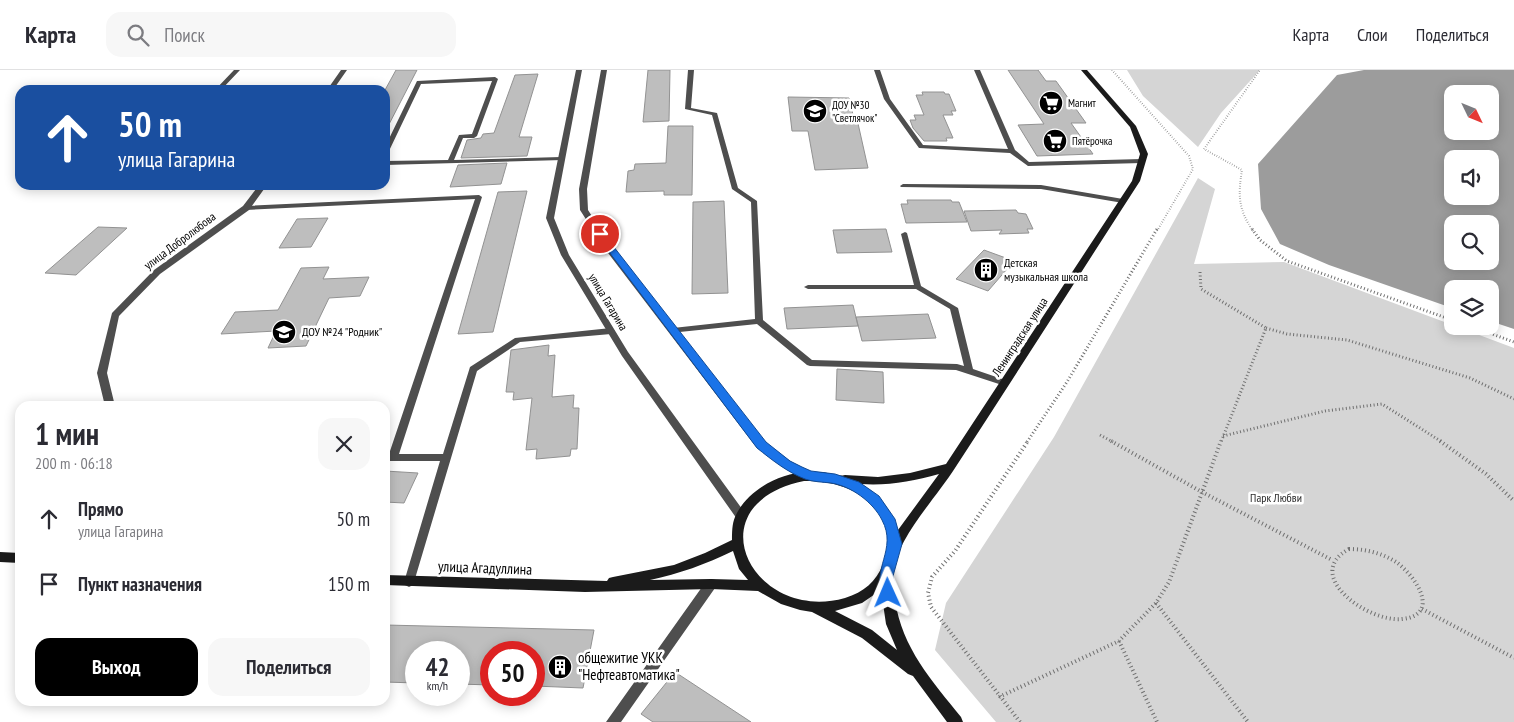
<!DOCTYPE html>
<html lang="ru">
<head>
<meta charset="utf-8">
<style>
  body { margin:0; font-family:"PT Sans Narrow",sans-serif; background:#f7f7f7; color:#2b2b33; height:100vh; display:flex; flex-direction:column; font-size:19px; white-space:nowrap }
  * { box-sizing:border-box; margin:0 }
  p { font-size:16px; color:#7c7c81 }
  .icon { flex:none; width:28px; height:28px; fill:none; stroke:currentColor; stroke-width:2; stroke-linecap:round; stroke-linejoin:round }
  .map { position:relative; flex:1; overflow:hidden }
  .sheet { position:absolute; left:15px; top:331px; width:375px; height:305px; display:flex; flex-direction:column; background:#fff; border-radius:15px; box-shadow:0 2px 12px #0003 }
  .sheet>* { flex:none }
  .hud { position:absolute; left:15px; top:15px; width:375px; height:105px; border-radius:15px; box-shadow:0 2px 12px #0003; background:#1a4fa0; color:#fff; overflow:hidden }
  .needle { width:32px; rotate:133deg }
  .buttons { position:absolute; left:1444px; top:15px; display:grid; gap:10px }
  .buttons a { display:grid; place-items:center; width:55px; height:55px; border-radius:10px; background:#fff; box-shadow:0 2px 12px #0003; font-size:25px }
  .speed { position:absolute; left:405px; top:571px; display:flex; gap:10px; font-size:25px; font-weight:700; text-align:center }
  .speed>* { display:grid; place-content:center; width:65px; height:65px; border-radius:50%; background:#fff; box-shadow:0 2px 12px #0003; line-height:1 }
  .speed small { font-size:12px; font-weight:400 }
  .speed .limit { border:8px solid #d22; background:#fff; color:#111 }
  .pin { position:absolute; display:grid; place-items:center; width:42px; height:42px; color:#fff; margin:-21px; border:2px solid #fff; border-radius:50%; box-shadow:0 1px 5px #0007 }
  .me { position:absolute; width:55px; margin:-28px; rotate:359deg; stroke-linejoin:round; filter:drop-shadow(0 0 4px #0008) }
  .turn { display:flex; align-items:center; gap:18px; height:105px; padding:0 20px; font-size:22px }
  .turn .icon { width:65px; height:65px; stroke-width:2.5 }
  .turn b { display:block; font-size:35px; line-height:42px }
  .round { display:grid; place-items:center; flex:none; width:52px; height:52px; border-radius:15px; background:#f7f7f7 }
  .summary { display:flex; align-items:center; justify-content:space-between; height:85px; padding:0 20px }
  h1 { font-size:30px; font-weight:700; line-height:38px }
  .cta { display:flex; gap:10px; margin-top:auto; padding:10px 20px }
  .cta a { flex:1; height:58px; border-radius:15px; background:#000; color:#fff; font-size:20px; font-weight:700; line-height:58px; text-align:center }
  .cta a+a { background:#f7f7f7; color:#2b2b33 }
  ul { padding:0; list-style:none }
  li { display:flex; align-items:center; gap:15px; height:65px; padding:0 20px }
  li div { flex:1 }
  li b { display:block; font-size:19px }
  li em { font-style:normal }
  header { display:flex; align-items:center; gap:30px; box-sizing:border-box; height:70px; padding:0 25px; background:#fff; border-bottom:1px solid #e1e1e2 }
  header strong { font-size:24px }
  nav { display:flex; gap:28px; margin-inline-start:auto; font-size:18px }
  .search { width:350px; height:45px; background:#f7f7f7; display:flex; align-items:center; gap:12px; box-sizing:border-box; padding:0 18px; border-radius:15px; color:#7c7c81; font-size:19px }
  .map>svg:first-child { display:block }
  .green { fill:#d5d5d5 }
  .water { fill:#9c9c9c; fill-rule:evenodd }
  .building { fill:#bebebe; stroke:#929292 }
  .lines { fill:none; stroke-linecap:round; stroke-linejoin:round }
  .path-far2 { stroke:#707070; stroke-width:2; stroke-dasharray:0.5 2; stroke-linecap:butt }
  .path-far1 { stroke:#707070; stroke-width:3; stroke-dasharray:1 2.5; stroke-linecap:butt }
  .path { stroke:#707070; stroke-width:4; stroke-dasharray:1 3; stroke-linecap:butt }
  .service { fill:#4e4e4e; fill-rule:evenodd }
  .minor { fill:#4e4e4e; fill-rule:evenodd }
  .tertiary { fill:#4e4e4e; fill-rule:evenodd }
  .secondary { fill:#1b1b1b; fill-rule:evenodd }
  .route { fill:#1a73e8; stroke:#114b97 }
  .labels { text-anchor:middle; stroke-width:5; stroke-linejoin:round; paint-order:stroke }
  .far-poi-label { font-size:11px; fill:#000; stroke:#fff; text-anchor:start }
  .street-label { font-size:12px; fill:#000; stroke:#fff }
  .poi-label { font-size:12px; fill:#000; stroke:#fff; text-anchor:start }
  .park-label { font-size:12px; fill:#2c2c2c; stroke:#fff }
  .near-street-label { font-size:15px; fill:#000; stroke:#fff }
  .near-poi-label { font-size:15px; fill:#000; stroke:#fff; text-anchor:start }
</style>
</head>
<body>
<header>
<strong>Карта</strong>
<div class="search"><svg class="icon" aria-label="search" viewBox="0 0 24 24"><circle cx="10" cy="10" r="6"/><path d="M15 15l6 6"/></svg>Поиск</div>
<nav><a>Карта</a><a>Слои</a><a>Поделиться</a></nav>
</header>
<div class="map">
<svg width="1514" height="652" viewBox="0 0 1514 652">
  <rect width="100%" height="100%" fill="#fff"/>
  <path class="green" d="M1127 0H1260L1221 43 1198 77 1143 26Z
    M1198 108 1215 119 1194 194 1284 192 1514 278V652H996L935 580 946 533 1054 367Z"/>
  <path class="water" d="M1364 0H1514V259L1490 251V219H1452V238L1329 195 1280 174 1261 139 1258 94 1337 5ZM1452 24H1490V61H1452ZM1452 89H1490V126H1452ZM1452 154H1490V191H1452Z"/>
  <path class="building" d="M396 0H417L385 62V20Z
    M648 0H670L669 51 643 52Z
    M1008 0H1038L1046 11H1056L1086 53H1071L1093 84 1037 86 1018 55 1044 54Z
    M538 4 519 67H532L527 86 461 88 467 70 481 68 483 64 494 63 515 5Z
    M922 22H944L945 24H949L956 41H951L953 45H943L953 68H946L947 71H924L913 58 910 50H916L914 45H924L916 25H923Z
    M788 27 849 28 854 49H857L868 98 815 100 808 61H792Z
    M668 56H693L692 125H664V121L626 122 628 101 634 100 635 94 666 93Z
    M507 93 501 114 450 117 458 95Z
    M527 121 493 262 458 264 498 122Z
    M907 130H951L952 132H959L967 152 906 153 901 134H908Z
    M724 131 728 223 692 224 693 132Z
    M1016 140 1018 143 1026 144 1033 159H1027L1029 163 999 164 1002 160 971 161 964 141Z
    M328 148 311 177 279 178 297 149Z
    M98 157 127 158 76 205 45 203Z
    M886 159 892 182 837 183 833 160Z
    M984 180 1014 191 988 221 956 209Z
    M329 197 323 209 369 207 360 226 329 228 306 276 268 278 276 261 221 264 235 242 278 240 301 198Z
    M853 235 858 256 787 259 784 238Z
    M928 244 936 268 862 271 856 247Z
    M549 275 548 286 555 285 552 327 574 325 573 338H579L577 379H571L570 386 536 389 537 379 526 380 532 328 513 330 514 322H506L511 280Z
    M837 299 883 302 884 333 836 330Z
    M385 401 418 403 404 433 385 432Z
    M385 555 594 560 583 618 534 616V582H491V615L459 614V582H416V613L385 612Z
    M675 602 751 652H653L641 644Z"/>
  <g class="lines">
    <path class="path-far2" d="M1112 0 1189 86 1193 99 1157 161
      M1253 161C1238 139 1238 125 1242 100L1204 79 1260 0"/>
    <path class="path-far1" d="M1252 159 1260 170 1287 191 1452 250
      M1200 202 1201 219 1266 258 1221 372
      M1470 256 1514 272
      M1266 258 1287 264 1347 270 1470 308 1514 329
      M1100 365 1113 372
      M1223 366 1325 341 1382 334 1442 372
      M1027 372 1067 312 1157 159"/>
    <path class="path" d="M1111 371 1202 422 1332 490
      M1440 371 1486 404 1514 431
      M1349 479C1365 479 1382 483 1396 492 1415 505 1442 545 1402 549 1369 553 1301 505 1349 479Z
      M1156 533 1248 652
      M1422 539 1514 588
      M1119 571 1157 652
      M999 627 1119 571 1156 533 1169 512 1221 371
      M1020 652 931 537 928 523 932 507 955 481 1028 371"/>
    <path class="service" d="M234 0H240L221 20H215Z
      M688 0H694L691 38 717 43 738 118 757 131 763 250 812 290 957 294 964 296 950 239 916 219H808L804 217 808 215H914L901 164 905 162 907 163 921 216 958 238 973 299 1008 311 1009 313 1008 315H1002L956 300 810 296 807 295 757 254 670 263 669 261 673 258 755 249 751 132 732 119 712 45 685 39Z
      M874 0H880L890 29 923 75 1008 79 974 0H980L1015 80 1029 92 1142 89 1145 91 1142 93 1028 96 1010 83 919 78 884 29Z
      M495 7 498 9 477 66 474 68H463L454 90 561 87 564 89 563 90 385 95V91L448 90 459 65 472 64 492 11 421 14 388 83 385 85V77L417 11Z
      M903 114 1041 115 1123 129 1126 131 1123 133 1041 119 901 117 900 116Z
      M479 125 482 127 399 384H443L470 297 515 268 611 258 615 261 611 264 520 272 477 301 414 512 413 515 409 517 405 515 404 512 440 391H385V383L389 384 475 129 246 140 243 138 246 136Z"/>
    <path class="minor" d="M341 0H347L333 20H327Z
      M259 115H267L249 140 160 204 119 246 107 303 115 336H105L97 303 112 243 154 200 243 136Z
      M711 509 715 510 717 514 715 518 621 652H606L707 510Z"/>
    <path class="tertiary" d="M576 0H582L554 148 569 185 628 282 745 443 747 446 745 449 741 451 737 449 622 286 561 185 546 148Z
      M601 0H607L587 119 588 140 611 176 765 372 790 391 813 403 814 406 813 409C800 413 768 386 757 378L605 179 580 140 579 119Z"/>
    <path class="secondary" d="M1081 0H1087L1136 56 1148 84 1140 111C1078 207 1017 303 955 398 936 428 897 468 892 504 891 513 893 522 895 530 902 578 932 611 961 647L963 652H947L913 606 908 604 862 568 812 542 800 540 781 534 758 521 711 519 585 522 385 515V505L607 511 609 508 613 507 674 495 705 483 732 470C732 463 732 454 735 447 746 421 779 403 807 402 812 402 817 402 823 402 830 403 837 407 845 405L878 407 910 403 946 394 1132 111 1140 84 1130 57ZM939 404 898 460C891 440 880 425 861 414 888 416 913 411 939 404ZM804 411C837 411 871 421 885 455 888 461 890 469 889 477 888 483 885 489 883 494 876 512 864 522 845 528 752 554 692 434 804 411ZM733 481 739 499 748 510 711 509 650 510C679 504 706 494 733 481ZM881 520 886 554 897 580 872 560 835 541 862 533Z
      M0 482 20 483V493L0 492Z"/>
  </g>
  <path class="route" d="M600 162 603 163 766 372 790 391 802 397 811 401 835 404 859 412 879 426 895 449 902 474 893 506 896 523 893 527 888 529 884 527C870 499 898 480 882 450 873 432 851 416 831 413 823 412 813 412 805 409 787 402 772 390 757 378L597 166 595 164Z"/>
  <defs>
    <g id="supermarket-disc" transform="scale(1.25)"><circle r="9.5" fill="#000" stroke="#fff"/><path d="M-6-5.5h2.5l.6 2H6L4.5 2H-2.5L-4.4-4H-6ZM-1.5 3.2a1.3 1.3 0 1 0 .1 0ZM3 3.2a1.3 1.3 0 1 0 .1 0Z" fill="#fff"/></g>
    <g id="school-disc" transform="scale(1.25)"><circle r="9.5" fill="#000" stroke="#fff"/><path d="M0-5L7-2L0 1L-7-2ZM-4 1L0 2.5L4 1V4Q0 6-4 4Z" fill="#fff"/></g>
    <g id="building-disc" transform="scale(1.25)"><circle r="9.5" fill="#000" stroke="#fff"/><path d="M-4-6H4V6H1V3H-1V6H-4ZM-2.5-4.3h1.7v1.8h-1.7ZM.8-4.3h1.7v1.8H.8ZM-2.5-1h1.7V.8h-1.7ZM.8-1h1.7V.8H.8Z" fill="#fff"/></g>
  </defs>
  <g fill-rule="evenodd">
    <use href="#supermarket-disc" x="1051" y="33"/>
    <use href="#school-disc" x="815" y="41"/>
    <use href="#supermarket-disc" x="1055" y="71"/>
    <use href="#building-disc" x="986" y="200"/>
    <use href="#school-disc" x="284" y="262"/>
    <use href="#building-disc" x="560" y="597"/>
  </g>
  <g class="labels">
    <g class="far-poi-label">
      <text x="1068" y="37">Магнит</text>
      <text x="832" y="39">ДОУ №30<tspan x="832" dy="13">"Светлячок"</tspan></text>
      <text x="1072" y="75">Пятёрочка</text>
    </g>
    <g class="street-label">
      <text transform="translate(180 171) rotate(-37)" y="4">улица Добролюбова</text>
      <text transform="translate(608 232) rotate(59)" y="4">улица Гагарина</text>
      <text transform="translate(1020 267) rotate(-57)" y="4">Ленинградская улица</text>
    </g>
    <g class="poi-label">
      <text x="1004" y="197">Детская<tspan x="1004" dy="14">музыкальная школа</tspan></text>
      <text x="302" y="266">ДОУ №24 "Родник"</text>
    </g>
    <g class="park-label">
      <text x="1276" y="432">Парк Любви</text>
    </g>
    <g class="near-street-label">
      <text transform="translate(485 498) rotate(2)" y="5">улица Агадуллина</text>
    </g>
    <g class="near-poi-label">
      <text x="578" y="593">общежитие УКК<tspan x="578" dy="17">"Нефтеавтоматика"</tspan></text>
    </g>
  </g>
</svg>
<div class="buttons">
<a><svg class="needle" viewBox="-14 -14 28 28"><path d="M0-13l5 13h-10z" fill="#e53935"/><path d="M0 13l5-13h-10z" fill="#7c7c81"/></svg></a>
<a><svg class="icon" aria-label="sound" viewBox="0 0 24 24"><path d="M4 9h4l5-4v14l-5-4H4zM17 9q2 3 0 6"/></svg></a>
<a><svg class="icon" aria-label="search" viewBox="0 0 24 24"><circle cx="10" cy="10" r="6"/><path d="M15 15l6 6"/></svg></a>
<a><svg class="icon" aria-label="layers" viewBox="0 0 24 24"><path d="M12 4l9 5-9 5-9-5zM3 14l9 5 9-5"/></svg></a>
</div>
<div class="speed"><div>42<small>km/h</small></div><div class="limit">50</div></div>
<div class="pin" style="left:600px;top:164px;background:#d93025"><svg class="icon" aria-label="arrive" viewBox="0 0 24 24"><path d="M6 21V4h12l-3 4 3 4H6"/></svg></div>
<svg class="me" style="left:888px;top:523px" viewBox="-20 -20 40 40"><path d="M0-17L14 15 0 8-14 15z" fill="#1a73e8" stroke="#fff" stroke-width="4"/></svg>
<div class="hud">
<div class="turn"><svg class="icon" aria-label="ahead" viewBox="0 0 24 24"><path d="M12 20V5M6 11l6-6 6 6"/></svg><div><b>50 m</b>улица Гагарина</div></div>
</div>
<section class="sheet">
<div class="summary"><div><h1>1 мин</h1><p>200 m · 06:18</p></div><a class="round"><svg class="icon" aria-label="close" viewBox="0 0 24 24"><path d="M6 6l12 12M18 6L6 18"/></svg></a></div>
<ul>
<li><svg class="icon" aria-label="ahead" viewBox="0 0 24 24"><path d="M12 20V5M6 11l6-6 6 6"/></svg><div><b>Прямо</b><p>улица Гагарина</p></div><em>50 m</em></li>
<li><svg class="icon" aria-label="arrive" viewBox="0 0 24 24"><path d="M6 21V4h12l-3 4 3 4H6"/></svg><div><b>Пункт назначения</b></div><em>150 m</em></li>
</ul>
<div class="cta"><a>Выход</a><a>Поделиться</a></div>
</section>
</div>
</body>
</html>
